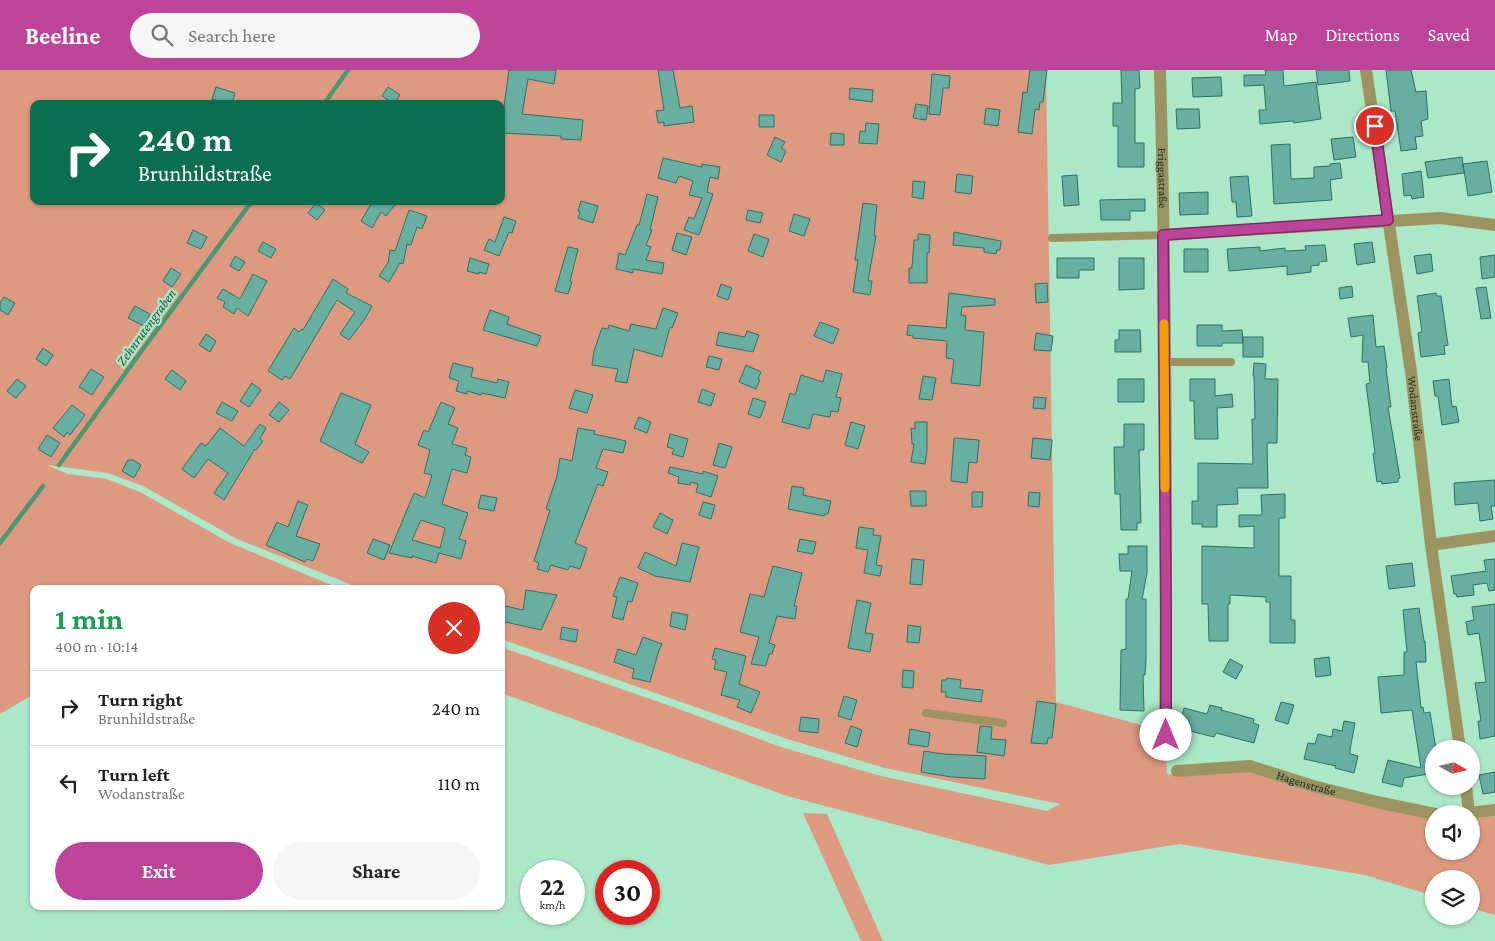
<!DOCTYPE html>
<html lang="en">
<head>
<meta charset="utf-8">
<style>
  body { margin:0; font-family:"Crimson Pro",serif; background:#f6f6f6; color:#222; height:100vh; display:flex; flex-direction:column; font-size:19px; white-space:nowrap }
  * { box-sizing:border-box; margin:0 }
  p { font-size:16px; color:#767676 }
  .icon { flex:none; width:28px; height:28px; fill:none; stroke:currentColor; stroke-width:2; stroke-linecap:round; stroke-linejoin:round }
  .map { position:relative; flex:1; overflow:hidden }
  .side { position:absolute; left:30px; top:515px; width:475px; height:325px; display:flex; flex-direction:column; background:#fff; border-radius:10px; box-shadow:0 1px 4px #0004 }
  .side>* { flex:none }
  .guide { position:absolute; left:30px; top:30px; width:475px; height:105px; border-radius:10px; box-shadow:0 1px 4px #0004; background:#0b6e4f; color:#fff; overflow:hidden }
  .needle { width:32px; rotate:98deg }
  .buttons { position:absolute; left:1425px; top:670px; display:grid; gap:10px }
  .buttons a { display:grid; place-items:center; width:55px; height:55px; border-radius:50%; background:#fff; box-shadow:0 1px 4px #0004; font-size:25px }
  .speed { position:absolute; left:520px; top:790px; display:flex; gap:10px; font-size:25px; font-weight:700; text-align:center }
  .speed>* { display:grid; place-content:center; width:65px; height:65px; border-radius:50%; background:#fff; box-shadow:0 1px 4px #0004; line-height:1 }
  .speed small { font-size:12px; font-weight:400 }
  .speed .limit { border:8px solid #d22; background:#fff; color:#111 }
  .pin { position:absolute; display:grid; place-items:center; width:42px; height:42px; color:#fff; margin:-21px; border:2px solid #fff; border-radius:50%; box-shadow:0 1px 5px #0007 }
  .me { position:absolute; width:55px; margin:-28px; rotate:0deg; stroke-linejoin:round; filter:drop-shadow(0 0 4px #0008) }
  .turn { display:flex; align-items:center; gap:18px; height:105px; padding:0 25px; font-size:22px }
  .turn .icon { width:65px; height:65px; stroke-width:2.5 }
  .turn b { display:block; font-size:35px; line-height:42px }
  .round { display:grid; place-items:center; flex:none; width:52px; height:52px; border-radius:26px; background:#f6f6f6 }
  .summary { display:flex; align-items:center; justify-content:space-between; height:85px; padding:0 25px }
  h1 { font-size:30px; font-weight:700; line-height:38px; color:#1e9e55 }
  .button { display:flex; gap:10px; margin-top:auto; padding:10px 25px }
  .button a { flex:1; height:58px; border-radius:30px; background:#bc4499; color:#fff; font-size:20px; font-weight:700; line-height:58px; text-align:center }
  .button a+a { background:#f6f6f6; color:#222 }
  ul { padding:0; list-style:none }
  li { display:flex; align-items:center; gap:15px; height:75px; padding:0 25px; border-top:1px solid #e0e0e0 }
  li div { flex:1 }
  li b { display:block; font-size:19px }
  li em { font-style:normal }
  header { display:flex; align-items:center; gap:30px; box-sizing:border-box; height:70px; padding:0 25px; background:#bc4499; color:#fff }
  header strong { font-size:24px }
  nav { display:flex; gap:28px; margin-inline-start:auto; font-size:18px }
  .search { width:350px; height:45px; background:#f6f6f6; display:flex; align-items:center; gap:12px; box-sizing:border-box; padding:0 18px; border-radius:28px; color:#767676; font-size:19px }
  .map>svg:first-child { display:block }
  .green { fill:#dd9a81; fill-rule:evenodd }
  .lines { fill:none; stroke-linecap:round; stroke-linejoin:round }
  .stream { stroke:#489872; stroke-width:4.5 }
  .building { fill:#68aea1; stroke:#2a7266; fill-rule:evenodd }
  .service { stroke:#9b9460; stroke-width:8 }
  .minor { stroke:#9b9460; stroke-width:12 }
  .route-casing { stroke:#7a2c63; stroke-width:12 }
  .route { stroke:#bc4499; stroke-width:9 }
  .slow { stroke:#f59e0b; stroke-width:9 }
  .labels { text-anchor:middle; stroke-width:4.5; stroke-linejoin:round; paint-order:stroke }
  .street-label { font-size:12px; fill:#142c20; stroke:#ace7c7 }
  .water-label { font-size:14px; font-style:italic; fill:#1c583d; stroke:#ace7c7 }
</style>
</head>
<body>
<header>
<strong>Beeline</strong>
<div class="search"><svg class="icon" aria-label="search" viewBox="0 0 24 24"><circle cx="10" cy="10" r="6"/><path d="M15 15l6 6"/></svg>Search here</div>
<nav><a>Map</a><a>Directions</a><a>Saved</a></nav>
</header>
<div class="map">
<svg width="1495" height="871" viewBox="0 0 1495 871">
  <rect width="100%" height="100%" fill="#ace7c7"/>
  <path class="green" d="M0 0H1046L1056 632 1141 655 1142 673 1166 681 1167 704 1183 706 1251 700 1305 720 1434 747V781H1471V749L1495 746V845L1471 838V809H1434V826L1365 805 1180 774 1049 795 787 726 501 623V577L679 639 781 677 881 706 1047 741 1060 734 885 698 787 669 501 569V519H362L237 469 143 416 108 403 47 395 68 404 107 409 140 422 230 473 341 519H34V624L0 644ZM34 34H501V131H34Z
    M803 743 827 744 883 871H861Z"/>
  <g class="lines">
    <path class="stream" d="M324 34 348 0
      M59 395 140 283 252 131
      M0 473 43 416"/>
  </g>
  <path class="building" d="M509 0H556L554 14 528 9 522 44 583 50 581 70 561 69V66L501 63V44H503Z
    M658 0H673L680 38 692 36 694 52 664 56V52L658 53 656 41 664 40Z
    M1030 0H1047L1043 32H1040L1039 40 1035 39 1032 64 1018 62 1023 22 1027 23Z
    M1121 0H1139L1140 18 1135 19V73H1144V97H1118V56H1113V33H1122Z
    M1265 0H1283L1284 16 1316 12 1321 49 1294 53 1293 51 1260 54 1259 40H1266L1264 15 1244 16V5H1266Z
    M1316 0H1349L1350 11 1318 15Z
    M1386 0H1411L1416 22 1426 21 1428 49 1421 51 1423 66 1415 67 1417 79 1401 81 1395 41H1391Z
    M932 4 950 6 949 18H943L940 45 929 44Z
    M1221 7 1222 26 1193 27 1192 8Z
    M216 17 235 23 232 34H217L218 31 212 29Z
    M388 17 400 25 394 34 382 26Z
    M850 18 873 20 872 32 849 29Z
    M916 34 928 36 926 50 913 48Z
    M986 38 1000 40 998 56 984 54Z
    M1176 39H1199L1200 58 1177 59Z
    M759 45H774V57H759Z
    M866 53 879 54 877 74 859 73 860 61 865 62Z
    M831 63 844 64V75H830Z
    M775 67 785 72 781 78 786 81 781 92 767 85Z
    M1353 67 1356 87 1334 90 1331 69Z
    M1290 74 1291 109 1314 108V97L1330 96V94L1340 93 1342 108 1330 110 1332 130 1274 134 1271 75Z
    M1462 87 1464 103 1428 108 1425 92Z
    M663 88 702 97V94L720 97 718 109 710 107 707 122 713 124 699 165 684 160 689 147 694 149 702 128 689 125 693 111 679 106 676 113 658 108Z
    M1487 91 1492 122 1468 126 1463 94Z
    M1421 101 1424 127 1412 129 1411 125 1404 126 1402 104Z
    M957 104 973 106 971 124 955 122Z
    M1077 105 1079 135 1064 136 1062 106Z
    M1248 106 1252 146 1237 147 1236 132H1232L1230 107Z
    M913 111 925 112 923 129 912 127Z
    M1208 122V144L1180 145 1179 123Z
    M647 124 658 127 650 160H652L646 175 651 177 646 190 664 193 662 204 633 199V203L616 199 619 183 625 185 637 155H639Z
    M1145 129V141H1130V150H1101L1100 130Z
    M368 131H398L386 146 381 142 372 158 361 151 371 134Z
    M581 131 598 136 593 153 578 148 580 142 578 141Z
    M316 133 325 140 317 150 308 143Z
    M863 133 877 135 874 166H876L868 211H872L870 225 853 222 858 190H855Z
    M409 140 427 146 422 159 417 157 411 175 407 174 403 194 400 193 389 212 379 206 388 193 390 180 395 181Z
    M748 140 763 143 760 153 746 150Z
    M794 144 810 149 804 166 789 161Z
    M504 147 516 151 512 163 509 162 499 186 484 180 489 169 495 172Z
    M193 160 207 167 201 179 187 173Z
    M954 162 1001 171 1000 180H997L996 184 984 182V178L953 175Z
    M677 163 692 167 686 185 672 180Z
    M754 164 769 169 763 187 748 181Z
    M918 164 930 165 929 183H927V213H909V198H912L914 170H918Z
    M263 172 276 179 271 188 258 181Z
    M1372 172 1375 192 1357 195 1354 174Z
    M1325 175 1327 191 1319 192V195L1311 196V202L1287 205V196L1229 201 1227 179 1260 177V181L1285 178V181L1306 180 1305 176Z
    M568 177 578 179 570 211 572 212 568 224 555 221Z
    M1184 179H1208V202H1184Z
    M1431 184 1433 201 1417 204 1414 186Z
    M1495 185V207L1482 209 1480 187Z
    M235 186 245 192 239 201 230 196Z
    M470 188 489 194 486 204 479 202V204L467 201Z
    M1057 188H1094V200H1079V208H1057Z
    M1119 188H1144V219L1119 220Z
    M171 198 181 204 172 217 163 211Z
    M253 204 267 211 248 246 237 238 234 244 223 237 225 232 217 228 223 219 240 229Z
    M333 209 348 219 346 223 372 236 365 249 349 270 340 264 355 242 337 230 290 309 285 306 282 310 268 301 294 258 299 262 302 259 303 260Z
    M1047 213 1048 232 1036 233 1035 214Z
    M721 214 732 218 728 230 717 226Z
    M1352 216 1353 227 1340 229 1339 218Z
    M1486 217 1491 248 1481 249 1476 218Z
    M949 223 995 229V235L962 237 961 245 966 246 965 260 984 262 980 316 951 313 954 289 946 288 947 271 913 268V266L907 265 908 255 946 258Z
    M1436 223 1437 226H1441L1448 275 1444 276 1445 284 1421 287 1418 263 1422 262 1417 226Z
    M4 227 15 233 8 245 0 240V233Z
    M135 236 150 244 144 256 128 248Z
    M663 238 678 243 672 258 670 257 662 287 634 279 627 313 615 311 618 299 592 295 594 281 602 258 608 259 609 255 629 261 631 254 656 259Z
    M490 240 509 247 507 254 541 266 537 276 483 260Z
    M1373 245 1376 277 1384 276 1387 298H1386L1391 337H1388L1400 408 1398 409V412L1382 414 1381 411 1377 412 1373 384 1375 383 1366 314 1370 313 1368 292H1362L1363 265 1351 267 1348 248Z
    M820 252 839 259 833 274 814 266Z
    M1197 255H1222V261L1242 260 1243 273H1222V276H1197Z
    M1119 260H1140L1141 282H1115V270H1119Z
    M747 261 759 265 753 282 716 275 719 262 745 267Z
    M1036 263 1053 266 1051 281 1034 280Z
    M206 264 216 271 210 282 199 275Z
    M1243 267H1263V287H1243Z
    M43 278 53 285 46 296 36 289Z
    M709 286 722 289 719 300 706 297Z
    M453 293 473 298 471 307 497 313 498 309 509 312 505 328 482 323 481 325 467 321V324L456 321 459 311 449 308Z
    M1254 293 1266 294 1265 309H1278L1277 373H1267L1268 418H1237L1238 434 1217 435V457H1202V454H1192V431H1198V393L1253 394 1252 349H1255L1254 306H1253Z
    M746 295 761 302 758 309 760 310 756 319 739 312Z
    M91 299 104 307 92 325 79 317Z
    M172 300 186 311 180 320 165 309Z
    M826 300 842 304 836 327 841 328 838 342 831 341 830 347 813 344 809 359 782 352 790 323 795 325 801 305 823 312Z
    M923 306 936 308 932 330 919 329Z
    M17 309 26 316 16 328 7 321Z
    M1118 309H1144V332H1118Z
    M1190 309H1215V326L1232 324 1233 337 1217 338 1218 369H1195L1194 331H1190Z
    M1449 309 1452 337 1456 336 1459 352 1442 355 1438 326H1435L1433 311Z
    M252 313 261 320 249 337 240 331Z
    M702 319 715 324 711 336 698 332Z
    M575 320 593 325 587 343 569 338Z
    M341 323 371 335 355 374 369 382 362 393 320 371Z
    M1034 327 1046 328 1045 339 1033 338Z
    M753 328 766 332 760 348 748 344Z
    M222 332 238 341 232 351 216 343Z
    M279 332 289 340 279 352 269 345Z
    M441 332 455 338 448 354 458 358 452 374 467 378 465 385 471 387 467 403 452 399 442 434 468 443 459 469 466 471 461 489 439 483 436 493 412 486V488L389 483 414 423 425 428 432 405 424 403 430 380 418 375 424 360 428 362ZM421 450 445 458 440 478 412 470Z
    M72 335 85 345 70 365 67 362 64 367 53 358Z
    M639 347 651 352 647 363 634 358Z
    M851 352 865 356 858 379 845 375Z
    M915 352H927V381L925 394 911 392 914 374H912L911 358 915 359Z
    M260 354 266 358 260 369 263 371 256 380 255 379 224 430 214 423 228 403 208 389 194 408 182 399 201 373 206 376 220 358 244 376Z
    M1124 354H1144V380H1139L1141 453H1137V460H1121L1120 424H1115L1114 377H1124Z
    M578 358 595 361 594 364 626 371 623 383 603 379 596 398 608 402 603 416 598 414 575 473 587 478 580 499 570 496 568 500 551 495 548 502 537 499 539 493 534 491 550 440 546 439 557 406 560 388 572 391Z
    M670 364 688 369 683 387 672 384 674 379 667 377Z
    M47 365 60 373 51 387 38 379Z
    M954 368 979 370 977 393 969 392 967 413 951 411Z
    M1033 368 1052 370 1050 390 1031 388Z
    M719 373 732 377 725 398 713 395Z
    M128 390H133L141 395 134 408 122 401Z
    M670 397 703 404V401L718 406 711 427 696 422 698 414 691 412 690 415 678 413 679 407 668 403Z
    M1495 410V436H1491L1493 449 1480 451 1478 433 1455 435 1454 413Z
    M792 416 804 418 803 425 831 431 828 444H825L824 446 788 439Z
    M910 421H926V436H911Z
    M972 422H983L982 437H972Z
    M1029 422 1040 423 1039 437 1028 436Z
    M1285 424V448H1279V506H1291V550H1295V573H1270V532H1266V527L1230 525V534H1228V571H1209L1208 534H1202V476L1254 478V456L1239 457V445H1262L1261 425Z
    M481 425 497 428 494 441 478 438Z
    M298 431 308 435 296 466 320 474 313 491 307 489 305 492 266 475 277 452 288 457Z
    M703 432 715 435 711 449 699 445Z
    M660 443 673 450 667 464 653 457Z
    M859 457 874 459 873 465 881 466 876 495 882 496 880 506 864 503 868 480 856 478Z
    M373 469 390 475 384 490 367 483Z
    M800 469 816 472 813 484 797 481Z
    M682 473 699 477 690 512 655 506 638 498 645 482 676 496Z
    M1128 476H1147V503L1142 529H1146V590L1145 605H1143L1144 641 1120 640 1121 580 1126 579V529H1128L1132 501H1120L1119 484H1128Z
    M912 489 924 490 922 515 910 514Z
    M1495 489V520L1489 521 1487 513 1473 515 1474 525 1457 527 1456 524H1454L1451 506 1486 501 1484 490Z
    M1412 493 1415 516 1389 519 1386 496Z
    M773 496 802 503 794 536H797L795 549 777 546 769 573 775 575 772 584H769L766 596 751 594 759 567 740 562 750 524 764 527Z
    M620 507 638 513 632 532 628 531 623 550 612 547 617 527 613 526Z
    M526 520 557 525 541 560 501 551V535L523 540Z
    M857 530 871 533 865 563 873 564 870 582 848 578Z
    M1495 534V666L1480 669 1478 651H1481L1475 613 1486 612 1479 563 1468 565 1466 552 1474 550 1472 537Z
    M1419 538 1424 571H1425L1426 592H1416L1421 638 1423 637 1424 643 1430 642 1436 679H1434V703L1404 708 1402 717 1382 712 1388 690 1421 698 1412 640 1381 643 1378 607 1404 605V582H1407L1403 540Z
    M672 542 688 545 685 560 670 556Z
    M908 555 921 557 919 573 907 572Z
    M562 557 578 560 576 572 560 569Z
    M643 567 662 574 658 583 650 612 632 608 634 599 614 592 618 579 636 585Z
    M715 578 746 586 739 614 760 622 751 643 737 637 740 630 721 625 727 602 714 599 716 590 712 589Z
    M1329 587 1331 605 1316 607 1314 589Z
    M1230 589 1243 596 1236 609 1223 602Z
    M903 600 914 601 913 618 902 617Z
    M947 608 961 610 960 618 983 620 981 632 946 627V622H941L942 610H946Z
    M844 626 857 630 851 650 838 646Z
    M1037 631 1056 634 1052 668H1048L1047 674 1031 673Z
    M1281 632 1294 635 1288 654 1275 650Z
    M1210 635 1222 638 1221 640 1254 649 1253 653 1259 655 1254 673 1216 663 1214 667 1186 660 1187 655 1180 653 1184 638 1207 644Z
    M801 647 819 649 818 663 799 661Z
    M1344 651 1355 653 1350 680V684L1358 686 1354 703 1335 698 1336 696 1304 689 1308 673 1315 674 1318 664 1332 667 1333 659 1342 661Z
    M851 656 862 660 857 677 845 673Z
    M980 656 992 657 991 669 1006 670 1004 686 977 682Z
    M910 659 930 663 928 677 908 674Z
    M924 681 943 684 986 686 985 709 952 707 921 702Z
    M1495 702V722L1483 724 1479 705Z"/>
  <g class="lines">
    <path class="service" d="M1052 168 1163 165
      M1164 292H1231
      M926 643 1003 653"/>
    <g class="minor">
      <path id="s1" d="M1160 0C1166 221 1167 443 1165 665"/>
      <path id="s2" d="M1366 0 1411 302 1431 475 1460 679"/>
      <path d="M1163 165 1440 148 1495 155"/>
      <path d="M1431 475 1495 466"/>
      <path id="s3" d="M1177 701 1250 696 1313 716 1377 732 1435 744"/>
      <path d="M1466 716 1469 743"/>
      <path d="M1444 744 1469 743 1495 740"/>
    </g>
  </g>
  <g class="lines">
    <g class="route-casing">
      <path id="route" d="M1166 665V542L1163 165 1388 150 1375 56"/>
    </g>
    <use href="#route" class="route"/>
    <path class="slow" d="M1164 254 1165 418"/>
  </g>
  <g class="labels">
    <g class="street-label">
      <text dy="4" stroke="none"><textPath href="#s1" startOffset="108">Friggastraße</textPath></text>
      <text dy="4" stroke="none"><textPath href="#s2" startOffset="342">Wodanstraße</textPath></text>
      <text dy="4" stroke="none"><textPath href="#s3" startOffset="132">Hagenstraße</textPath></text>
    </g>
    <g class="water-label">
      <text transform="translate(146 257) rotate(-54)" y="5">Zehnrutengraben</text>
    </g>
  </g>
</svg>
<div class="buttons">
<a><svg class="needle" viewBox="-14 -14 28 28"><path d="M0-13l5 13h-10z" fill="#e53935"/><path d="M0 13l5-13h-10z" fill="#767676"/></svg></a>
<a><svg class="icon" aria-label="sound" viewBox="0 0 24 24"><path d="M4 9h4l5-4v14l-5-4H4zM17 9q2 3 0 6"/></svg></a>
<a><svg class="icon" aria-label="layers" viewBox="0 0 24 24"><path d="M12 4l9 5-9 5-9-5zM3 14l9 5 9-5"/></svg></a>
</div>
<div class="speed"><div>22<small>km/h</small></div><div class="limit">30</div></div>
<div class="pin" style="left:1375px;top:56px;background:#d93025"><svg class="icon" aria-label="arrive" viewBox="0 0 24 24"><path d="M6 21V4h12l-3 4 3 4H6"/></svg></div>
<svg class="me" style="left:1166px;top:665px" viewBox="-20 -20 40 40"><circle r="19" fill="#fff"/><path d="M0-13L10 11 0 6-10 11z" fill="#bc4499"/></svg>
<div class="guide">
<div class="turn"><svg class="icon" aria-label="right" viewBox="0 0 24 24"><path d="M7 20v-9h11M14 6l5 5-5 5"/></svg><div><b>240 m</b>Brunhildstraße</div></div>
</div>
<section class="side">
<div class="summary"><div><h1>1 min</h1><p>400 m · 10:14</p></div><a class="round" style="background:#d93025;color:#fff"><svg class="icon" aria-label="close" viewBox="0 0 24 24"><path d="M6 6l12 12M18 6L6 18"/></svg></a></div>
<ul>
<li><svg class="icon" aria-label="right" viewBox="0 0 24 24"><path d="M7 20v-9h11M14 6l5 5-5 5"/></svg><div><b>Turn right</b><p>Brunhildstraße</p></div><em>240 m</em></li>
<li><svg class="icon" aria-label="left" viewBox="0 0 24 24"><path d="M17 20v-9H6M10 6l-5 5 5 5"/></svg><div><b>Turn left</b><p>Wodanstraße</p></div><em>110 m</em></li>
</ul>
<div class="button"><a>Exit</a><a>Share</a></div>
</section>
</div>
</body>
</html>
